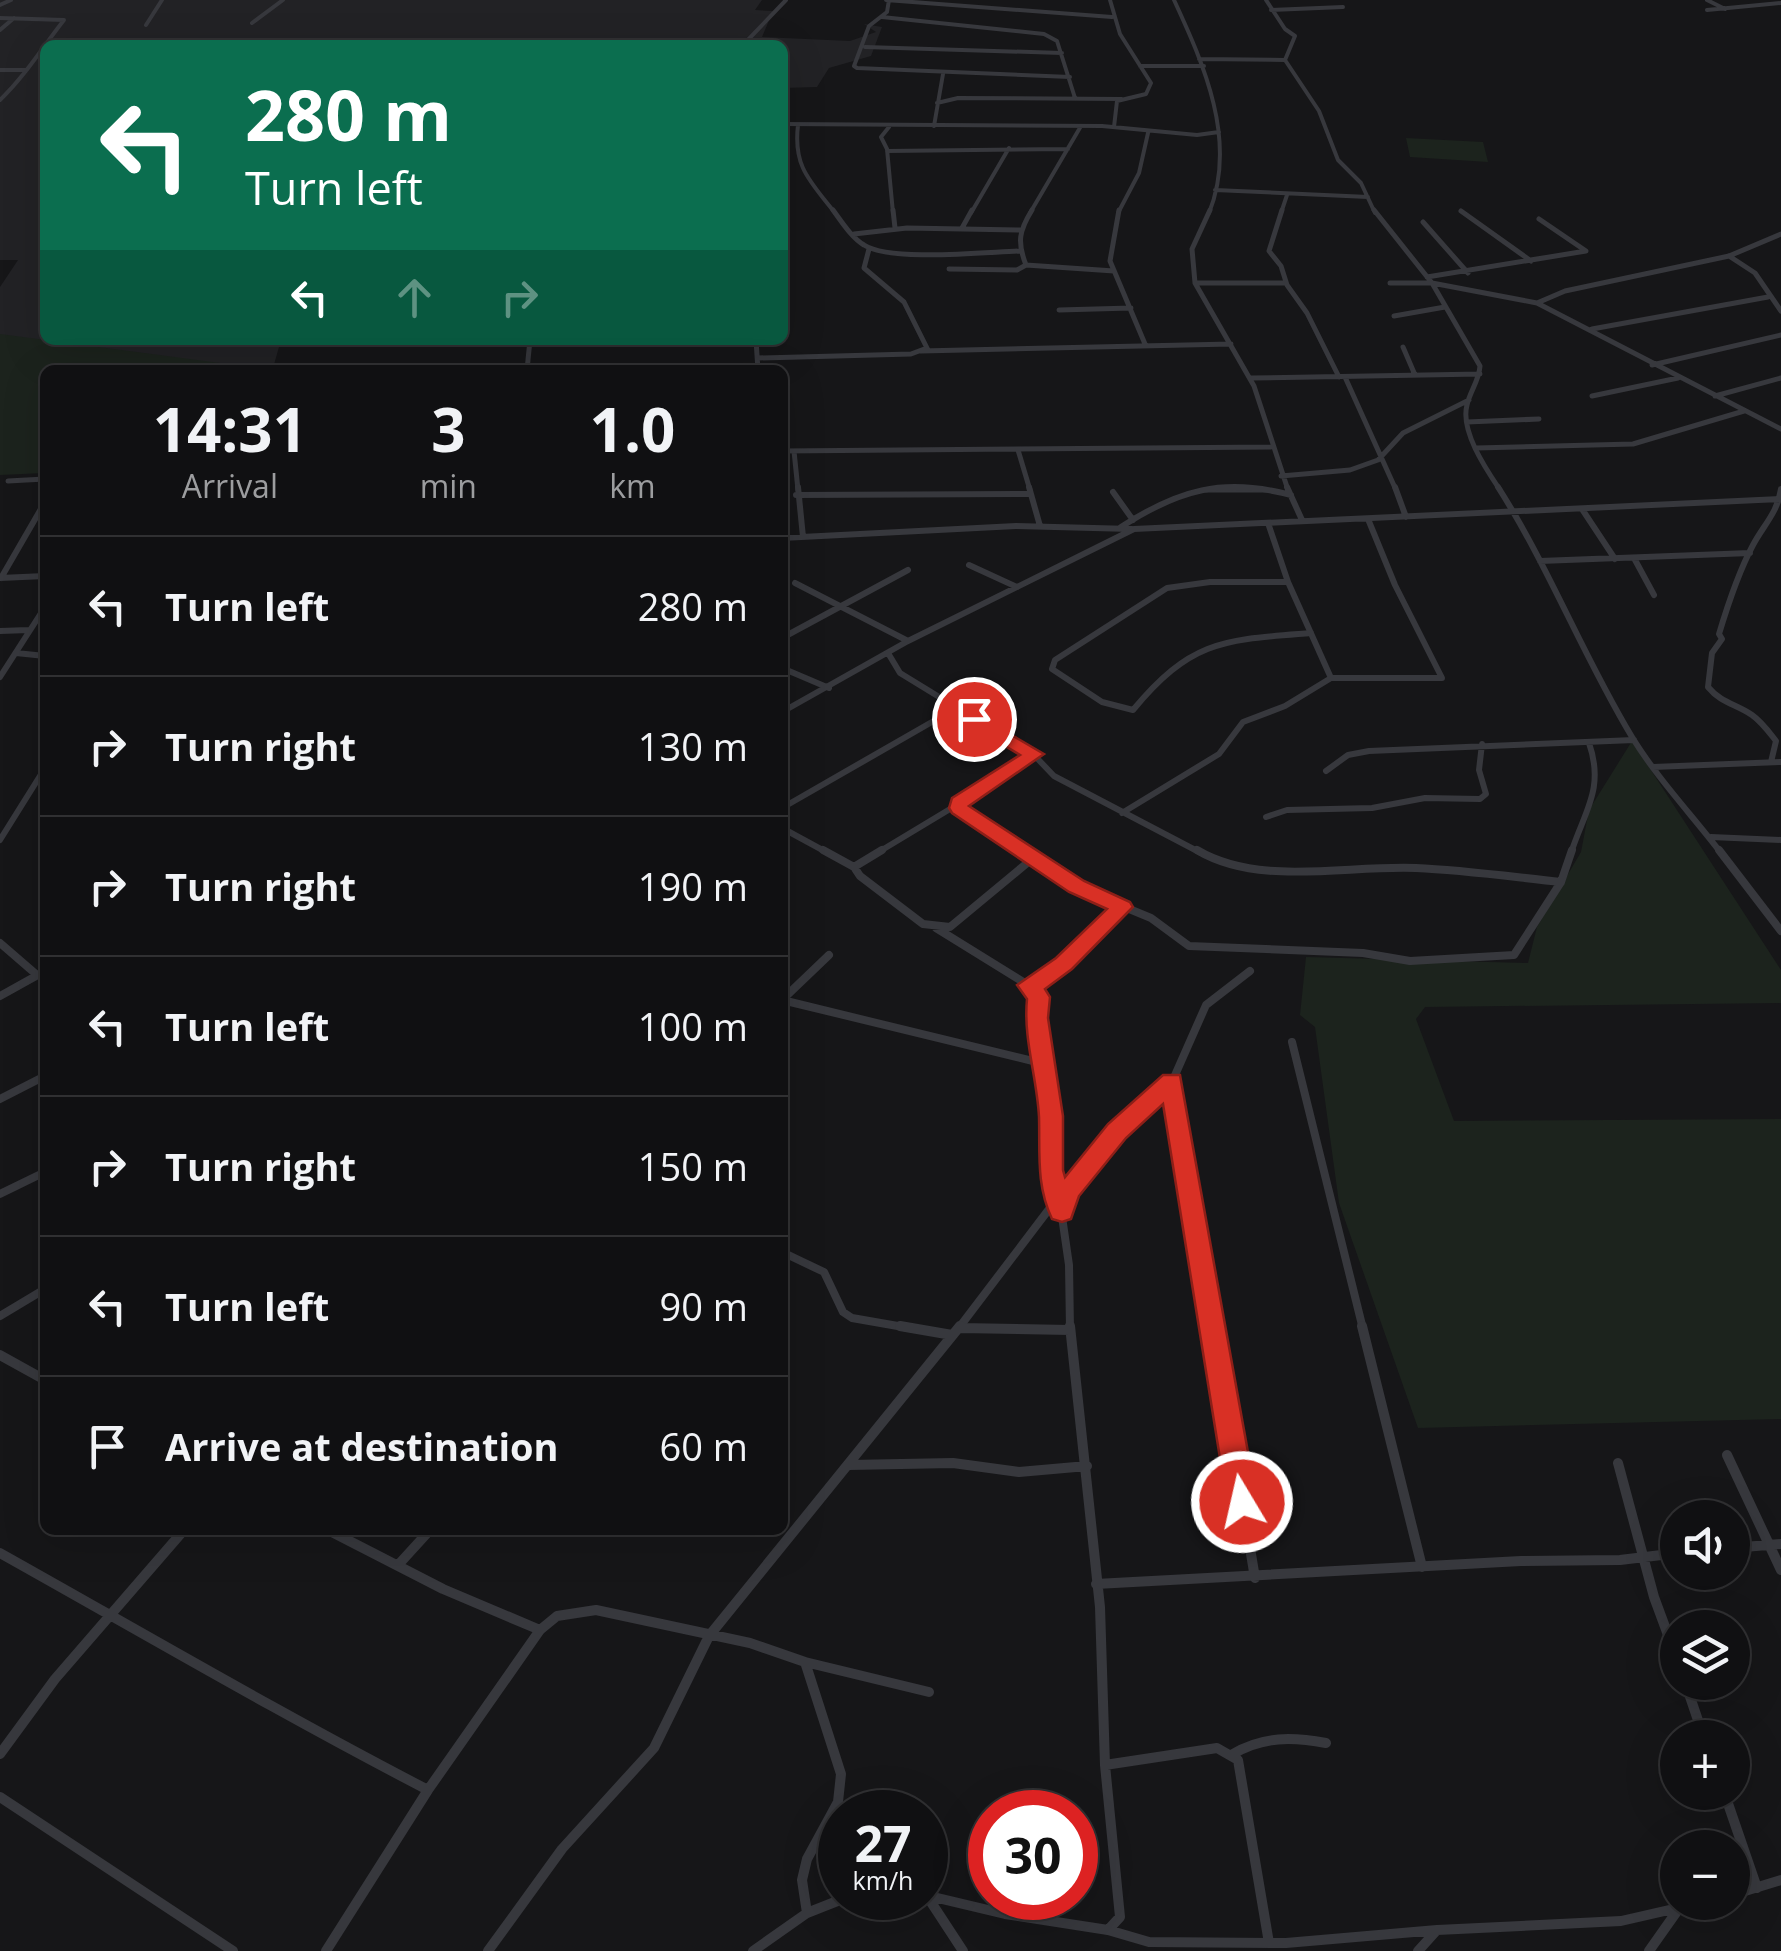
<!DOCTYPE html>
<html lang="en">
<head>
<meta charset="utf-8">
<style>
  body { margin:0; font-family:"Open Sans",sans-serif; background:#19191b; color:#f1f3f6; height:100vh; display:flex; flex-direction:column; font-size:38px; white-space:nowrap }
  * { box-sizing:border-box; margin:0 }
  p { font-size:32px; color:#9c9d9f }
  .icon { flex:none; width:55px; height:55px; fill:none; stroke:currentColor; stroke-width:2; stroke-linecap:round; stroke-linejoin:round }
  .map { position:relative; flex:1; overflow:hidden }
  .sheet { position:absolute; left:40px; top:365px; width:748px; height:1170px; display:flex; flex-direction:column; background:#101012; border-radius:15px; box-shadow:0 10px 40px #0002,0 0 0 2px #303032 }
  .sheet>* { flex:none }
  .guide { position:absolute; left:40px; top:40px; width:748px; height:305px; border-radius:15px; box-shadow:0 10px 40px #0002,0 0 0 2px #303032; background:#0b6e4f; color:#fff; overflow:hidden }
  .fabs { position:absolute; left:1660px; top:1500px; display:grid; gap:20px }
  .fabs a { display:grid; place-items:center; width:90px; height:90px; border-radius:50%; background:#101012; box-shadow:0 10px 40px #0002,0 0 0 2px #303032; font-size:50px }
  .speed { position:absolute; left:818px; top:1790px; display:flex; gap:20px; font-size:50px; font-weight:700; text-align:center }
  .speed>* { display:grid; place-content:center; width:130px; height:130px; border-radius:50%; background:#101012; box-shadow:0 10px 40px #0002,0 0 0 2px #303032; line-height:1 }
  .speed small { font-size:25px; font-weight:400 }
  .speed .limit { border:15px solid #d22; background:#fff; color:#111 }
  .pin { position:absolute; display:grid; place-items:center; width:85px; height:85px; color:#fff; margin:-42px; border:5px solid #fff; border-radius:50%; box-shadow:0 2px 10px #0007 }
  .me { position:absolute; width:110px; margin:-55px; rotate:351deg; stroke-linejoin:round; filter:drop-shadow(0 0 8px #0008) }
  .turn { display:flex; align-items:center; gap:35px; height:210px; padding:0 40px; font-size:45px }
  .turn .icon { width:130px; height:130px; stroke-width:2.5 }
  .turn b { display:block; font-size:70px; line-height:85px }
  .lanes { display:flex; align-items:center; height:95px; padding:0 40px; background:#0003; justify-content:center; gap:50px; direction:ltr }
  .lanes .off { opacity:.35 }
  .eta { display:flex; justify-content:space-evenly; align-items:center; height:170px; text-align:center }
  .eta b { font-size:60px; font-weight:700; line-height:70px }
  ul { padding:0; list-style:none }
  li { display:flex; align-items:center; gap:30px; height:140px; padding:0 40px; border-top:2px solid #303032 }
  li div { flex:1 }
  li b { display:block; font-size:38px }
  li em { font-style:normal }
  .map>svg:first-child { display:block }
  .built { fill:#222225 }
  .green { fill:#1c231d }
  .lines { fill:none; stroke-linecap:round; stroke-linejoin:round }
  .street-far4 { stroke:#37383d; stroke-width:4 }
  .street-far3 { stroke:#37383d; stroke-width:5 }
  .street-far2 { stroke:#37383d; stroke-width:6 }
  .street-far1 { stroke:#37383d; stroke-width:8 }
  .street { stroke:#37383d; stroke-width:10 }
  .route { fill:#d93025; stroke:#8d1f18; stroke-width:2.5 }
</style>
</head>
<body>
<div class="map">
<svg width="1781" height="1951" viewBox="0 0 1781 1951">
  <rect width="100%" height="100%" fill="#161618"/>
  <path class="built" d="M0 0H762L755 10 773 11 762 37 850 41 876 32 864 24 882 27 871 56 829 68 817 87 783 88 782 45H45V340H281L273 368 45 370 0 379V287L18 260H0Z"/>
  <path class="green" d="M1406 138 1483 142 1488 162 1410 157Z
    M0 334 274 370H45V473L0 475Z
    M1632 741 1781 970V1003L1425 1007 1416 1019 1454 1121 1781 1119V1419L1418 1428 1339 1203 1315 1027 1300 1015 1306 957 1528 963 1537 927 1581 852 1589 810Z"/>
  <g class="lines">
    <path class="street-far4" d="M886 0 1112 17
      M889 0 887 12 869 26 854 66 857 68 1070 77
      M1110 0 1120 34 1151 83 1146 94 1117 101 1114 127
      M1174 0C1204 65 1238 141 1209 213
      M1266 0 1285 29 1295 36 1285 60 1319 111 1338 160 1361 183 1375 213
      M1707 0 1725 9
      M0 5 11 0
      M1271 10 1343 7
      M1707 10 1781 3
      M882 17 1044 34 1057 41 1075 98
      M0 18 64 20C42 48 25 76 0 100
      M252 23 283 0
      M146 25 162 0
      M0 30 14 18
      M743 45 786 0
      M865 47 1062 53
      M1199 59 1285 60
      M1140 66H1204
      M0 70H26
      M937 103 958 98 1121 99
      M782 124 1102 126 1197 135 1219 132
      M798 125C793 167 810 181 835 213
      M934 126 943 74
      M889 127 881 137 887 149 893 213
      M887 151 1068 149
      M1215 190 1368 197
      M971 213 1009 148
      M1030 213 1081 126
      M1118 213 1139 173 1148 133
      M1281 213 1287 195"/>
    <path class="street-far3" d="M833 210C842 222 851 237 864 245 890 262 987 252 1020 251
      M893 210 895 228
      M1119 210 1110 261 1145 344
      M1210 210 1192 249 1195 283 1254 386 1288 490
      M1282 210 1269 251 1281 266 1287 285 1307 313 1339 377
      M1374 210 1432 283 1480 366C1479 381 1470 391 1467 405 1460 431 1486 469 1500 490
      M1461 211 1531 261
      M1423 222 1468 273
      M962 228 972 210
      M854 234 907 228 1020 230
      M1729 256 1755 273 1781 311
      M1026 265 1114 271
      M949 269 1017 270 1026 265C1017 242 1019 231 1032 210
      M1427 277 1586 251 1539 219
      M1196 283H1286
      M1390 283H1432L1537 303 1781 429
      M1537 303 1565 291 1729 256 1781 234
      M1059 310 1131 308
      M1394 316 1445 307
      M1592 329 1768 297
      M756 340 758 370
      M1403 347 1415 375
      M921 351 1231 344
      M758 358 911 354 927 348 904 302 864 268 869 249
      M1652 365 1781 335
      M527 370 530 340
      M1345 377 1396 490
      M1251 378 1480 374
      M1592 396 1678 378
      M1715 396 1781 378
      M1467 422 1539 419
      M1476 448 1633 444 1744 411
      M1018 450 1030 490
      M782 451 1271 447
      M794 451 798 490
      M1281 476 1350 470 1378 460 1403 433 1469 400
      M8 481 45 479
      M1206 490H1267"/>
    <path class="street-far2" d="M798 487 803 537
      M1029 487 1040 526
      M1287 487 1302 520
      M1395 487 1406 517
      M1498 487C1549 567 1583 656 1632 737 1657 778 1692 815 1721 853
      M1113 492 1133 520
      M796 495 1029 494
      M1582 509 1615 559
      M1268 523 1288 582 1331 678
      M1121 527C1178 490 1223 477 1291 495
      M782 538 1016 526 1132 529
      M1634 558 1654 595
      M1540 561 1750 553
      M969 565 1017 587
      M0 578 45 576
      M1 578 45 502
      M1288 582H1210L1167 588 1055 660 1052 669 1102 702 1133 710C1192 639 1224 640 1311 633
      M795 583 908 641
      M0 631 29 630
      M782 638 908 570
      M16 653 45 656
      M888 653 900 673 1034 755 1054 776 1201 853
      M782 668 829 688
      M0 677 45 607
      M782 712 908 641 1134 529 1781 499
      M1771 762 1776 741C1769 732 1762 722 1752 715 1736 704 1721 703 1708 687L1712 653 1722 639 1719 634C1728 604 1738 573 1753 545 1763 526 1778 512 1781 489
      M1653 767 1781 762
      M1326 771 1348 755 1369 751 1634 740
      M782 808 958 707
      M1122 813 1219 754 1243 722 1285 706 1331 678H1442L1395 585 1368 519
      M1266 817 1287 810 1372 808 1425 798 1480 799 1486 794 1479 770 1482 744
      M782 828 828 853
      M1711 837 1781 840
      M0 840 45 768
      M877 853 960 803
      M1025 853 959 808 960 803 1034 755
      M1571 853C1584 812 1605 789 1589 743"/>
    <path class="street-far1" d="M823 850 854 867 860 876 923 924 950 927 1032 859
      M1022 850 1076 887 1151 918 1189 946 1363 953 1410 961 1514 955 1561 882 1572 850
      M1197 850C1259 887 1345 865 1416 868 1464 870 1513 877 1561 882
      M1719 850 1781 931
      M854 867 882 850
      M936 928 1028 985
      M0 943 37 975
      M0 996 45 971
      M782 1000 1045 1064
      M782 1000 829 955
      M1292 1042 1363 1329
      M0 1099 45 1076
      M0 1194 45 1172
      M1063 1207 1094 1155 1172 1082
      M782 1252 824 1272 843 1312 852 1318 915 1329
      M0 1316 45 1289
      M960 1328 997 1329
      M958 1329 1059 1196
      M1070 1329 1069 1265 1059 1196 1050 1170 1051 1116 1037 1018 1038 997 1028 985 1067 963 1122 907
      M1213 1329 1172 1082 1206 1005 1250 971"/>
    <path class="street" d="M900 1326 952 1335
      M1070 1326 1100 1607 1105 1765 1120 1917 1108 1930
      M1213 1326 1255 1578
      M1362 1326 1422 1567
      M960 1328 1070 1330
      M0 1355 45 1380
      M1727 1455 1781 1570
      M1618 1463 1654 1597 1678 1662
      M849 1465 953 1463 1019 1472 1087 1466
      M328 1530 443 1589 540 1630
      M1732 1548 1781 1544
      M0 1553C143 1633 283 1715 428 1790
      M399 1564 430 1530
      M1096 1584 1521 1561 1620 1560 1678 1553
      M805 1662 929 1692
      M1685 1682 1704 1738
      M0 1754 55 1679 184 1530
      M1233 1754C1263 1736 1293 1737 1326 1743
      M1105 1765 1217 1748 1238 1760 1269 1943
      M1724 1792 1757 1888
      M0 1797 233 1951
      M925 1895 1005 1914 1108 1930 1149 1942 1286 1943 1437 1930
      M1732 1895 1781 1880
      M927 1896 963 1951
      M326 1951 428 1790 540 1630 557 1616 596 1610 750 1643 805 1662 841 1774 838 1802 807 1859 802 1880 807 1913
      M488 1951 562 1849 654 1748 709 1636 960 1326
      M753 1951 807 1913 845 1898
      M1418 1951 1437 1930 1621 1921 1704 1902
      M1649 1951 1680 1907"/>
  </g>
  <path class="route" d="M974 713 1044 754 969 806 1084 881 1130 902 1133 907 1072 969 1045 989 1050 997 1048 1018 1063 1116V1170L1065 1177 1108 1124 1163 1075H1180L1257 1502 1253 1512 1242 1516 1231 1512 1227 1502 1163 1104 1126 1138 1079 1196 1071 1219 1062 1222 1052 1219C1036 1185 1040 1153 1039 1117 1037 1077 1023 1039 1027 999L1017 985 1056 958 1107 909 1069 892 952 813 949 808 952 798 1020 755 967 723V715Z"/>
</svg>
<div class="fabs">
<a><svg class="icon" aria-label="sound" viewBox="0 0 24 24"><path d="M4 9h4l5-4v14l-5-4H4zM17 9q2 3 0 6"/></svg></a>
<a><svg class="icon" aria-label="layers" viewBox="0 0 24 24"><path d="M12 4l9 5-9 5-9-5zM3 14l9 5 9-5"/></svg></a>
<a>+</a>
<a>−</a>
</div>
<div class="speed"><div>27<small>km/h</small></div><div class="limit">30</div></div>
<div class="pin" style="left:974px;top:719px;background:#d93025"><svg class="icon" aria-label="arrive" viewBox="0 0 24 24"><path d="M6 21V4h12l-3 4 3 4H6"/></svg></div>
<svg class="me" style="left:1242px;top:1502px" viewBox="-20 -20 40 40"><circle r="17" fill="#d93025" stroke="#fff" stroke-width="3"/><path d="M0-11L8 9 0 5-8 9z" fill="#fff"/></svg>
<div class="guide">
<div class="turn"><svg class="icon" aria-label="left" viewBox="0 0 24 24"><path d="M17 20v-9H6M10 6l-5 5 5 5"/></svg><div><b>280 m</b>Turn left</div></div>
<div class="lanes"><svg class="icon" aria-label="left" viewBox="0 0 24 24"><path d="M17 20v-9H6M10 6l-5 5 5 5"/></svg><svg class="icon off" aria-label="ahead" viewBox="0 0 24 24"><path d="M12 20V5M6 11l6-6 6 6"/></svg><svg class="icon off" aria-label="right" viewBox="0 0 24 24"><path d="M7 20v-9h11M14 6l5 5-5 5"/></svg></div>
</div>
<section class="sheet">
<div class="eta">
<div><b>14:31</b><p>Arrival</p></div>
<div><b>3</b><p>min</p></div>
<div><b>1.0</b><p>km</p></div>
</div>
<ul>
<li><svg class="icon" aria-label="left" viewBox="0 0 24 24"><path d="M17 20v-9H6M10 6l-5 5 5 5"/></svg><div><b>Turn left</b></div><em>280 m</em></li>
<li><svg class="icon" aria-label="right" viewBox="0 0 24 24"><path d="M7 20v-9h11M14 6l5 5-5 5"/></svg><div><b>Turn right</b></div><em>130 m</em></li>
<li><svg class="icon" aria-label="right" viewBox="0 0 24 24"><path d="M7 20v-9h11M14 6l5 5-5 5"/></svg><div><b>Turn right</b></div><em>190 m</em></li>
<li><svg class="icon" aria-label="left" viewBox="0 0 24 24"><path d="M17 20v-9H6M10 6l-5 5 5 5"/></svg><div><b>Turn left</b></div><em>100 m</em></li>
<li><svg class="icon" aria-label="right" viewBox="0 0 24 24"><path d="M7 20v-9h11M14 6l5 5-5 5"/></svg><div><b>Turn right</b></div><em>150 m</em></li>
<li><svg class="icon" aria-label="left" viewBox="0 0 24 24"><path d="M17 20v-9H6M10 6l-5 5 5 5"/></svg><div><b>Turn left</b></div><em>90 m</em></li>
<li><svg class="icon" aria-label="arrive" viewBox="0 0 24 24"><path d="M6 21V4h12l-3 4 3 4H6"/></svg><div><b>Arrive at destination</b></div><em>60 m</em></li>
</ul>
</section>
</div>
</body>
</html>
